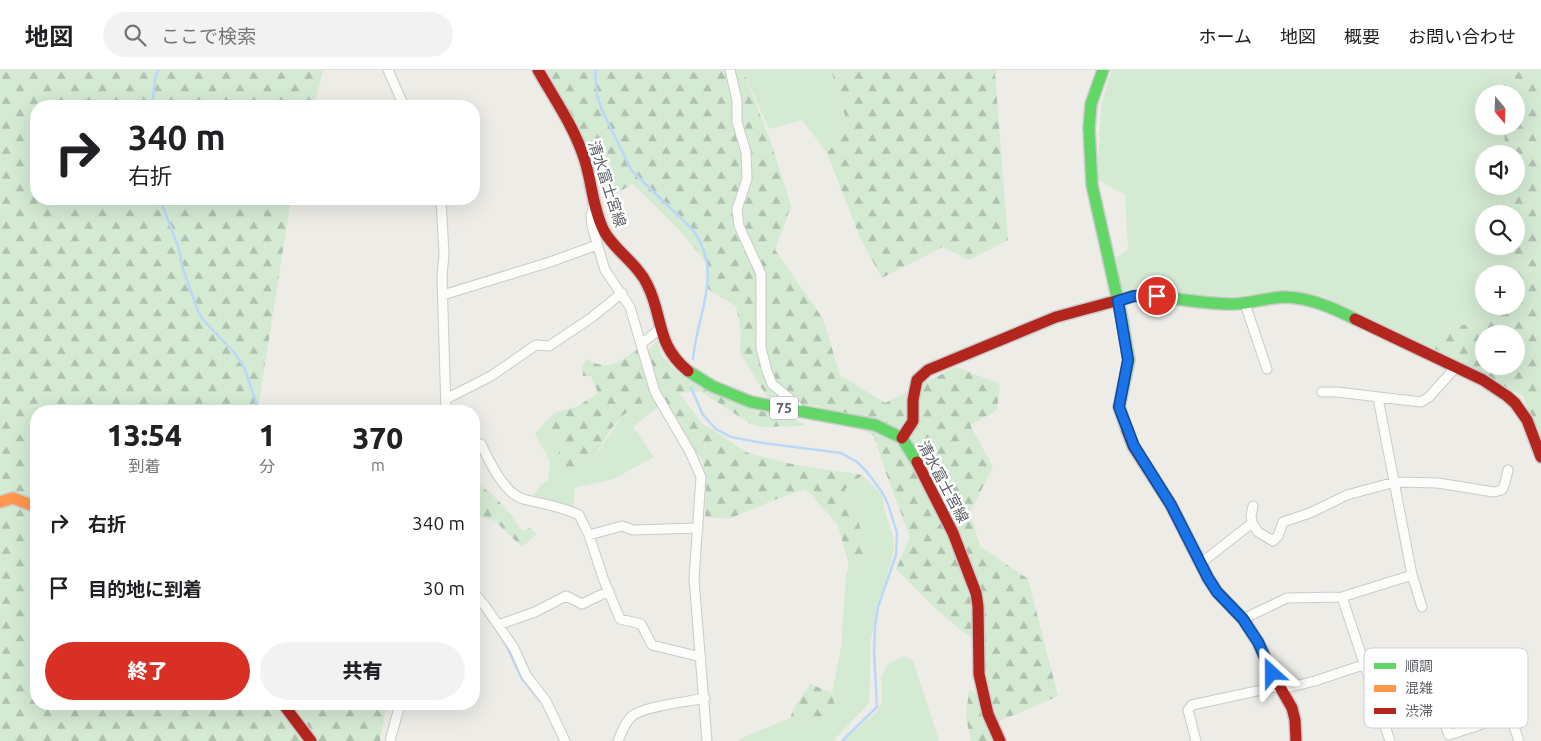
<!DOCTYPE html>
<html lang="ja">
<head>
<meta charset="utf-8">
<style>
  body { margin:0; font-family:Ubuntu,"Noto Sans JP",sans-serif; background:#f2f2f2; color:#202124; height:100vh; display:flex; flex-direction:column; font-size:19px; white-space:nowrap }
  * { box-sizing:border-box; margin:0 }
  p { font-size:16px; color:#757577 }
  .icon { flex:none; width:28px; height:28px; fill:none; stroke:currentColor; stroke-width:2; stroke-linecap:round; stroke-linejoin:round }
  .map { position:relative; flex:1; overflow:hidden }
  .panel { position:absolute; left:30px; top:335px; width:450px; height:305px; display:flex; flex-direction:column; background:#fff; border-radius:20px; box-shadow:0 5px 20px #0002 }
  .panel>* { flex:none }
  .top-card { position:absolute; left:30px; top:30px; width:450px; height:105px; border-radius:20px; box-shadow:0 5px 20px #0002; background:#fff; color:#202124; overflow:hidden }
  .needle { width:32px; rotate:161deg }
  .controls { position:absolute; left:1475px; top:15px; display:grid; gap:10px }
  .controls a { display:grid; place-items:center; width:50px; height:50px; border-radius:50%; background:#fff; box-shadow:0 5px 20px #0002; font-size:25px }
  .pin { position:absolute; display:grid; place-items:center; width:42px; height:42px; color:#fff; margin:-21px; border:2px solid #fff; border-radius:50%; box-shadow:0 1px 5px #0007 }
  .me { position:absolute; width:55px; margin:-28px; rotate:336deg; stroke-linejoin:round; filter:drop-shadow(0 0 4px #0008) }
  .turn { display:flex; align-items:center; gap:18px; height:105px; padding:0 15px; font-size:22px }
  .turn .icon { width:65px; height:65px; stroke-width:2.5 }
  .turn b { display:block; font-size:35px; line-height:42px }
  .eta { display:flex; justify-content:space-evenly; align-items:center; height:85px; text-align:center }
  .eta b { font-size:30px; font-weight:800; line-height:35px }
  .action { display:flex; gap:10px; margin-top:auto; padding:10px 15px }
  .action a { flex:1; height:58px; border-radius:30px; background:#d93025; color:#fff; font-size:20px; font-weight:800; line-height:58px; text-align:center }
  .action a+a { background:#f2f2f2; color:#202124 }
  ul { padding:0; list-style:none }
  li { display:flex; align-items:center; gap:15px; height:65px; padding:0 15px }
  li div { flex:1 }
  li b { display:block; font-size:19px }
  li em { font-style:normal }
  header { display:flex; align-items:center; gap:30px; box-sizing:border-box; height:70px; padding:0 25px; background:#fff; border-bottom:1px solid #e0e0e0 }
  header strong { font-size:24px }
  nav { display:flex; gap:28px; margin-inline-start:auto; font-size:18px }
  .search { width:350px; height:45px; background:#f2f2f2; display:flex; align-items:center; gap:12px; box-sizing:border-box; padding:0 18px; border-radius:28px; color:#757577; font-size:19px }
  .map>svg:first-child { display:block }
  .green { fill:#d4ead3 }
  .forest { fill:url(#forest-firs); fill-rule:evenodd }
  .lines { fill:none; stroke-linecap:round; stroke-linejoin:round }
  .stream { stroke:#bbd8f8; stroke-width:2.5 }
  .street-casing { stroke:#cacac9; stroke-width:11 }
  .fast-casing { stroke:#cbcbcc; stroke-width:14 }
  .slow-casing { stroke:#cbcbcc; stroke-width:14 }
  .jam-casing { stroke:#cbcbcc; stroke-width:14 }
  .street { stroke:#fcfcfb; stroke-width:9 }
  .fast { stroke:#63d668; stroke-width:11 }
  .slow { stroke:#ff974d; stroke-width:11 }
  .jam { stroke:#b3261e; stroke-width:11 }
  .route-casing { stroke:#114b97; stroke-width:12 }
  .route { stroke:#1a73e8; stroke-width:9 }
  .labels { text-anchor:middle; stroke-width:5; stroke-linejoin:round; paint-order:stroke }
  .shield { fill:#fff; stroke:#8d8f94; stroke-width:1 }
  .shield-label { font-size:14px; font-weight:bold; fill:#5c5f66 }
  .street-label { font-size:15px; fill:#5c5f66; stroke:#fff }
  .key { fill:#fff; stroke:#cecfd1; stroke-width:1 }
  .key-label { font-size:14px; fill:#5c5f66 }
</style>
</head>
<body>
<header>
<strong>地図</strong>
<div class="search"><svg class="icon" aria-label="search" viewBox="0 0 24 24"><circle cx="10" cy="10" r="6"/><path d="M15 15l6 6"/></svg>ここで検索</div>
<nav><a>ホーム</a><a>地図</a><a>概要</a><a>お問い合わせ</a></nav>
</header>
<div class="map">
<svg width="1541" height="671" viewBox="0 0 1541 671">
  <defs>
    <pattern id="forest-firs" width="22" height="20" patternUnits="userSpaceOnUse" patternTransform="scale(1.25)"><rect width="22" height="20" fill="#d4ead3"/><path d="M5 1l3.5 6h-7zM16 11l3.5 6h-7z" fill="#afc1af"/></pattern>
  </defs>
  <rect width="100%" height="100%" fill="#edece7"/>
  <path class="green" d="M743 0H831L849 59 835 79 827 83 802 50 769 59Z
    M1111 0H1500L1501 24H1484V56H1504L1505 84H1484V116H1508L1509 144H1484V176H1512L1514 204H1484V236H1505L1500 250 1445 257 1435 279 1317 224 1238 227 1121 222 1114 189 1128 179 1125 125 1097 109 1101 37Z
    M652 325 659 336 633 357 654 387 613 409 575 418 573 441 533 426 541 415 548 410 550 391 535 364 545 352 560 377 558 391 563 401 590 394 623 345 649 329Z
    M863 406 882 424 884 439 893 466 894 479 871 568 869 633 833 671H738L742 668 790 648 810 654 834 637 832 623 841 578 846 505 849 496 862 492 865 485 858 447 846 429 845 419Z
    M904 586 913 591 939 671H842L876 643 882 631 881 607 888 594Z"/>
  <path class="forest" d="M0 0H323L314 36H36V129H291L258 338 259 341H36V634H387L380 671H0Z
    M547 0H743L770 70 791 136 775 180 823 249 840 305 885 333 956 297 1000 314 997 340 970 355 993 397 970 442 980 476 1028 509 1058 626 997 652 978 574 937 540 896 499 910 467 886 403 874 366 818 336 769 330 740 283 741 261 736 236 708 219 707 193 679 160 633 114 611 126 595 112 583 65Z
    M831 0H997L995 4 1008 170 969 190 943 177 882 208 861 170 827 83 849 59Z
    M1500 0H1541V371L1523 326 1435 279 1440 258 1500 250 1505 236H1516V204H1514L1512 176H1516V144H1509L1508 116H1516V84H1505L1504 56H1516V24H1501ZM1484 264H1516V296H1484Z
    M657 271 662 286 677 302 702 318 753 340 777 343 804 354 799 356 762 357 749 353 700 321 679 323 702 353 748 383 796 395 863 405 845 419 846 429 858 447 865 485 862 492 849 496 838 455 806 419 774 430 729 449 705 447 706 411 703 392 664 330 651 301 647 287 648 280Z
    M638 278 652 325 649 329 623 345 610 360 590 394 578 401H563L557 391 560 377 545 352 556 342 577 337 598 323 591 306H583L582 296 586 289C608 302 621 292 638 278Z
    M474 413C496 423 508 441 522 461L530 458 537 464 522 477 495 451 477 446 474 441Z
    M810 614 832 623 835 637C816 657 816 656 790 648L794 638Z
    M969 620 976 623 987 651 992 671H971L966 647Z"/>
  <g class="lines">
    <path class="stream" d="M595 0 597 25 602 40 631 100 693 160C724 203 697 243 693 289
      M152 36 155 9 158 0
      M160 129 178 176 183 199 198 241 203 250 234 282 244 297 259 341
      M691 318 703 345 716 359 731 367 763 373 841 383 857 392 867 402 882 422 888 434 897 463 896 485 878 537 875 558 874 582 877 637 842 671
      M500 565 508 579 522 609 541 632"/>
    <g class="street-casing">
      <path id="street" d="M388 0 404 36
        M730 0 737 30V52L746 82 747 109 737 139 739 156 761 204V278L767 301 772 314 795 333 799 340
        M441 129 444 184 442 207 446 341
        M594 133 591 146 592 156 605 200 630 237 655 322 690 382 701 407 694 509 707 671
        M443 225 550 192 597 175
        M1245 234 1267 299
        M641 274 661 258
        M1322 322H1337L1421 332 1429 327 1455 298
        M1378 328 1412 505 1422 537
        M446 329 491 306 536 275 549 276 591 248 622 223
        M474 373 481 374C489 391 504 423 523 429 542 434 561 436 579 445L589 465 603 508 620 549 641 554 652 575 701 587
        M1252 453 1258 462 1273 471 1278 466 1283 452 1310 443 1347 425 1395 412 1438 413 1494 422 1502 420 1505 413 1508 400
        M589 465 622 456 633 460 698 458
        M1201 493 1252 453 1251 446 1253 436
        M474 523 485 536 514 578 526 605 546 631 565 671
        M1342 527 1390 671
        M1243 549 1287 528 1342 527 1412 505
        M498 555 535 542 566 526 582 534 609 521
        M1282 619 1315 611 1363 595
        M1378 637 1431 620 1449 665 1510 645 1519 671
        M390 671 400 634
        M618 671C621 663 625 653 631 647 642 636 688 632 705 628
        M1196 671 1188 640 1192 635 1280 616"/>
    </g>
    <g class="fast-casing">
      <path id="fast" d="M1103 0 1091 34 1089 58 1092 115 1122 249 1129 290 1119 337 1127 360
        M1171 228C1191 231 1212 234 1232 234 1250 234 1268 227 1286 227 1311 228 1333 238 1355 249
        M688 301 712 316 751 332 875 355 902 368 917 392"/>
    </g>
    <g class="slow-casing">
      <path id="slow" d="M0 432 13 428 36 437"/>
    </g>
    <g class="jam-casing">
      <path id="jam" d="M538 0C555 30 575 58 585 91 592 114 593 139 604 161 615 181 637 193 647 214 664 247 655 274 688 301
        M1355 249 1483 310 1507 326 1515 333 1527 350 1541 387
        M1127 360 1133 376 1171 435 1208 508 1217 522 1243 549 1258 572 1272 603 1292 638 1295 650 1296 671
        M902 368 913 351V330L917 310 928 300 1056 247 1134 226H1157L1171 228
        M917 392 953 463 976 523 978 536 979 604 988 644 1000 671
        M283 634 311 671"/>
    </g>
    <use href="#street" class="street"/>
    <use href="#fast" class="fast"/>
    <use href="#slow" class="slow"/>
    <use href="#jam" class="jam"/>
  </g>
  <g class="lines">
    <g class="route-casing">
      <path id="route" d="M1157 226H1134L1118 231 1128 290 1119 337 1134 376 1171 435 1208 508 1217 522 1243 549 1248 557 1258 572 1272 603"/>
    </g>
    <use href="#route" class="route"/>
  </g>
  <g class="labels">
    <rect class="shield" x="770" y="326.5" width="28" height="23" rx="4"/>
    <g class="shield-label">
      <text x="784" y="343">75</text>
    </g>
    <g class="street-label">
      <text transform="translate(607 114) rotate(72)" y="5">清水富士宮線</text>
      <text transform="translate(943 412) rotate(62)" y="5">清水富士宮線</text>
    </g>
  </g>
  <rect x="1364" y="578" width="164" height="80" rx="8" class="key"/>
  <rect x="1374" y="593" width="22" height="6" fill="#63d668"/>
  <rect x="1374" y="615" width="22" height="7" fill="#ff974d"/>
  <rect x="1374" y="638" width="22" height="6" fill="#b3261e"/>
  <g class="key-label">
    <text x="1405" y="601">順調</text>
    <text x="1405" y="623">混雑</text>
    <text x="1405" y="646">渋滞</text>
  </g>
</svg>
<div class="controls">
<a><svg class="needle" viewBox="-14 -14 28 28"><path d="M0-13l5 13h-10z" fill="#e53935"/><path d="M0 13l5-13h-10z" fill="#757577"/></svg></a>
<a><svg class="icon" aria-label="sound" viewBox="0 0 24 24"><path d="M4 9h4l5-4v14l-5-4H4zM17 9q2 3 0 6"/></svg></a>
<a><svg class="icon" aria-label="search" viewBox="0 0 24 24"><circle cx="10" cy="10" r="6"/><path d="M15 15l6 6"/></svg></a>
<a>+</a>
<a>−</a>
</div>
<div class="pin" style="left:1157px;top:226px;background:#d93025"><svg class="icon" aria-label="arrive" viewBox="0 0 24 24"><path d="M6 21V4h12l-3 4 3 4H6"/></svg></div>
<svg class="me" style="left:1272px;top:603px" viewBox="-20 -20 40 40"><path d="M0-17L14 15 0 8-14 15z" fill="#1a73e8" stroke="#fff" stroke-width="4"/></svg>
<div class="top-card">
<div class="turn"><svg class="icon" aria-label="right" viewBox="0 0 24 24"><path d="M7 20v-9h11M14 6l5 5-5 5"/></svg><div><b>340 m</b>右折</div></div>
</div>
<section class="panel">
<div class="eta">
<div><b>13:54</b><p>到着</p></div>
<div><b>1</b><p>分</p></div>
<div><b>370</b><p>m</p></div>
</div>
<ul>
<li><svg class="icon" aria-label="right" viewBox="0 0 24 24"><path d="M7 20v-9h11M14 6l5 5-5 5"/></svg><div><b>右折</b></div><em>340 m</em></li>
<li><svg class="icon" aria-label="arrive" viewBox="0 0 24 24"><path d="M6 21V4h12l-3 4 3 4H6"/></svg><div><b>目的地に到着</b></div><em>30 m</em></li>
</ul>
<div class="action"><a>終了</a><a>共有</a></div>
</section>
</div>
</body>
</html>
